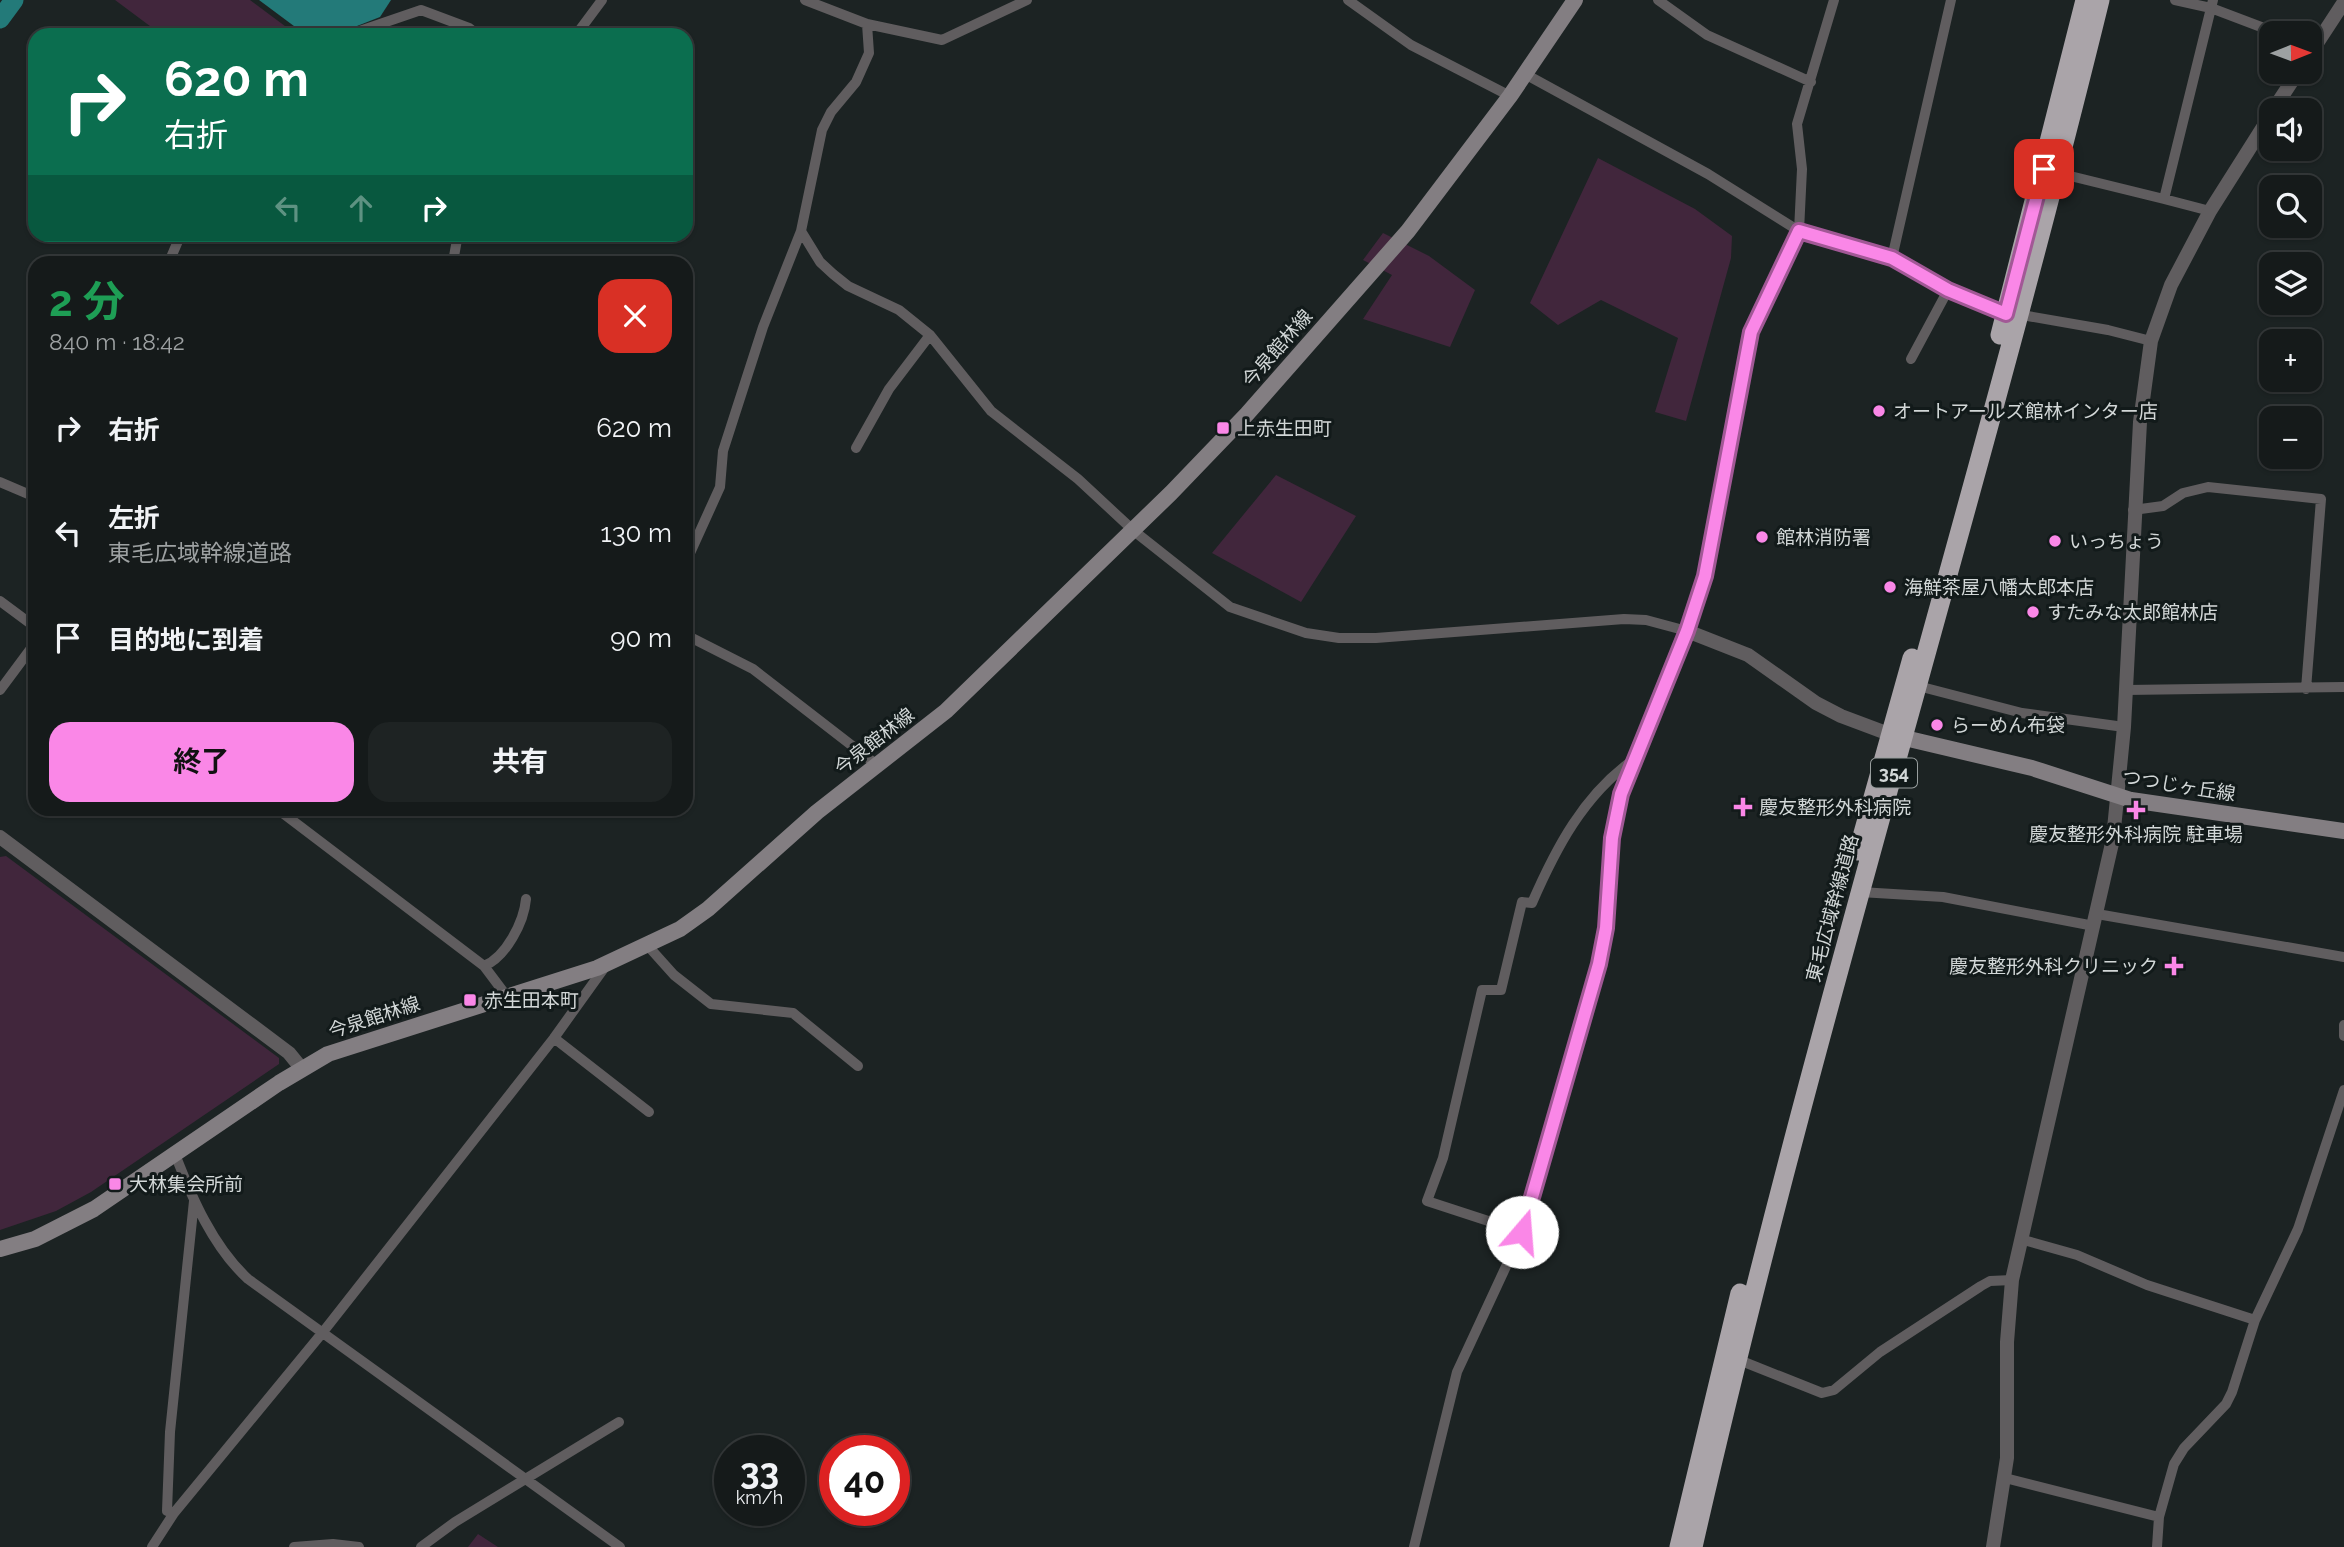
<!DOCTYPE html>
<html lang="ja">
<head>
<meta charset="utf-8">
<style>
  body { margin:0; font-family:Raleway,"Noto Sans JP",sans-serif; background:#1e2323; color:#f1f3f6; height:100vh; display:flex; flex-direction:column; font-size:26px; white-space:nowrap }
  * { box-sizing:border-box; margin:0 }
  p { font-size:23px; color:#9da1a2 }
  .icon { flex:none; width:38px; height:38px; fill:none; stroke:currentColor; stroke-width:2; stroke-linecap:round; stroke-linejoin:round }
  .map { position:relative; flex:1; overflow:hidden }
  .sheet { position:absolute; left:28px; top:256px; width:665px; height:560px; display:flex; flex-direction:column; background:#151a1a; border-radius:21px; box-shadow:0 2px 5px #0004,0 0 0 2px #343839 }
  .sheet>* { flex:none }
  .banner { position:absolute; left:28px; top:28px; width:665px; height:214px; border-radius:21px; box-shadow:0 2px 5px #0004,0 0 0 2px #343839; background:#0b6e4f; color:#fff; overflow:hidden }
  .needle { width:46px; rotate:89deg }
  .tools { position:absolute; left:2259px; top:21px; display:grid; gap:14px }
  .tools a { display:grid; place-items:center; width:63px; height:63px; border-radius:14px; background:#151a1a; box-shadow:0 2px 5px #0004,0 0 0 2px #343839; font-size:35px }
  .speed { position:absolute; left:714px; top:1435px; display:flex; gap:14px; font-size:35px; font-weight:700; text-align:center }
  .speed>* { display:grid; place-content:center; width:91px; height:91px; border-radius:50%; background:#151a1a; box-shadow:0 2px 5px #0004,0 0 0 2px #343839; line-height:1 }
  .speed small { font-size:18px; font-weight:400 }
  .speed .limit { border:10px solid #d22; background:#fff; color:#111 }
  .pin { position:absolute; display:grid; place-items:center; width:60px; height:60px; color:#fff; margin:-30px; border-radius:14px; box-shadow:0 4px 10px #0006 }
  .me { position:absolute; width:77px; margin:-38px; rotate:18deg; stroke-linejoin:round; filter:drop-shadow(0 0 5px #0008) }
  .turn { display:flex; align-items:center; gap:24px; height:147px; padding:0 21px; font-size:32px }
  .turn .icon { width:91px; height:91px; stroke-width:2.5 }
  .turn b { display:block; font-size:49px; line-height:60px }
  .lanes { display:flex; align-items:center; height:66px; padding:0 21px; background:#0003; justify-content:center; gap:35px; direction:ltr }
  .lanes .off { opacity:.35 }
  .round { display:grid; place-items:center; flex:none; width:74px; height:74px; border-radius:21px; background:#1e2323 }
  .overview { display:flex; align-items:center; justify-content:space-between; height:119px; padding:0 21px }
  h1 { font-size:42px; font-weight:700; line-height:52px; color:#1e9e55 }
  .cta { display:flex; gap:14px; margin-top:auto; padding:14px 21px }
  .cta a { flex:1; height:80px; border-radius:21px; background:#fa87e7; color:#111; font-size:28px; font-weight:700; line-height:80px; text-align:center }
  .cta a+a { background:#1e2323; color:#f1f3f6 }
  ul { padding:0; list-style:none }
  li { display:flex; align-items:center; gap:21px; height:105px; padding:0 21px }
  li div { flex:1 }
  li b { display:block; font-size:26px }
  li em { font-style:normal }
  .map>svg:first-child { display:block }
  .green { fill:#41263c }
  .water { fill:#237a79 }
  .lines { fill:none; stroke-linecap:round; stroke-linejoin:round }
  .river { stroke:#237a79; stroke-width:19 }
  .minor { stroke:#605d5f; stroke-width:10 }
  .tertiary { stroke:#605d5f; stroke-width:14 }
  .secondary { stroke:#837e82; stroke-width:16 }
  .trunk { stroke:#aaa4a9; stroke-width:19 }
  .route-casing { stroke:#a25896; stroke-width:18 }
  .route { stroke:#fa87e7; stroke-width:12 }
  .poi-dot { fill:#fa87e7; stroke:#121a1a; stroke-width:2.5 }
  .labels { text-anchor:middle; stroke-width:6; stroke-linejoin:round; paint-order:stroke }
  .shield { fill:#121a1a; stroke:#989e9e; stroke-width:2 }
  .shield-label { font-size:18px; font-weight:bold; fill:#d2d7d7 }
  .street-label { font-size:19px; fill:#d2d7d7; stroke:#121a1a }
  .poi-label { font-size:19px; fill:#d2d7d7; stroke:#121a1a; text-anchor:start }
</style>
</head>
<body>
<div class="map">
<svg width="2344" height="1547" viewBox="0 0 2344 1547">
  <rect width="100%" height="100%" fill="#1c2323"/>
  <path class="green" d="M115 0H250L297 35H162Z
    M1598 158 1695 209 1732 236 1731 258 1686 421 1655 412 1678 338 1601 300 1558 325 1530 303Z
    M1383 233 1429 256 1475 290 1450 347 1363 319 1392 275 1363 260Z
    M1276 475 1356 516 1301 602 1212 553Z
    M6 856 279 1058V1064L91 1192 56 1211 0 1230V857Z
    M478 1534 498 1547H468Z"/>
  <path class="water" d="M259 0H391L380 17 334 35H306Z"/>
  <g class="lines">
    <path class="river" d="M0 19 14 0"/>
    <path class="minor" d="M805 0 867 24 942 40 1027 0
      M1348 0 1411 45 1510 96
      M1658 0 1707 35 1811 82
      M2175 0 2211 8 2277 33
      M348 35 421 10 469 28 478 35
      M576 35 602 0
      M1525 74 1708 174 1799 231 1892 258 1948 290 1993 310 2108 330 2151 341
      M2054 172 2164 199
      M2210 211 2164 199 2213 0
      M801 231 820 262 833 274 848 286 899 310 930 335 991 411 1078 479 1134 531 1230 607 1306 633 1339 638H1376L1624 619 1646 620 1687 631
      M1799 231 1802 169 1797 124 1834 0
      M1892 258 1951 0
      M169 262 181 234
      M453 262 458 234
      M1911 359 1948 290
      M856 448 889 389 930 335
      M0 482 35 497
      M2133 510 2163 506 2183 493 2208 487 2321 499 2306 689
      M686 562 720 487 723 451 763 327 801 231 822 130 831 112 856 82 869 53 867 24
      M0 601 35 627
      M686 635 753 669 877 765
      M1918 686 2022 713 2124 727
      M0 690 35 643
      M2126 690 2344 687
      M276 808 484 966 508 998
      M1860 892 1943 897 2094 926
      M2097 914 2344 957
      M648 946 674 975 711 1004 793 1013 858 1066
      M484 966C506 957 524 922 526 899
      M2344 1025V1036
      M554 1038 649 1112
      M175 1154C192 1198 213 1247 248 1279L620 1547
      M2020 1239 2077 1255 2147 1285 2255 1320
      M1734 1358 1822 1393 1834 1390 1880 1352 1981 1286 1990 1281 2012 1280
      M2005 1478 2159 1517
      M174 1513 167 1511 170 1432 194 1201
      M152 1547 174 1513 323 1332 554 1038 607 964
      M294 1547 333 1544 359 1547
      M421 1547 455 1522 619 1422
      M1414 1547 1457 1372 1522 1232 1427 1201 1443 1158 1482 990H1501L1522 902 1532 903C1556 848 1583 796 1633 760
      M2157 1547 2159 1517 2174 1464 2184 1448 2226 1404 2232 1392 2255 1320 2298 1229 2344 1090"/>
    <path class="tertiary" d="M2310 54 2344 2
      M2273 110 2298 72
      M1687 631 1748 655 1816 703 1841 716 1889 734
      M0 837 289 1053 302 1069
      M1522 1232 1599 964 1606 928 1612 838 1621 794 1687 631 1705 576 1751 332 1799 231
      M1993 1547 2007 1458V1342L2012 1280 2113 839 2124 727 2140 422 2151 341 2171 285 2210 211 2272 113"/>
    <path class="secondary" d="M1892 735 2032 768 2131 800 2344 831
      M0 1249 35 1239 94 1209 279 1083 328 1054 597 968 680 929 708 909 817 812 946 711 1171 493 1247 414 1408 231 1510 96 1575 0"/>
    <path class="trunk" d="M2000 335 2085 0
      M1858 851 1912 658
      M1679 1547 1740 1293
      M1693 1547C1811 1027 1973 518 2100 0"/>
  </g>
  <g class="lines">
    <g class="route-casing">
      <path id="route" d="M1522 1232 1599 964 1606 928 1612 838 1621 794 1687 631 1705 576 1751 332 1799 231 1892 258 1948 290 2006 314 2044 169"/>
    </g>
    <use href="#route" class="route"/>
  </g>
  <g class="poi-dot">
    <circle cx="1879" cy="411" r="7"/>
    <rect x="1216" y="421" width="14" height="14" rx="3.5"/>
    <circle cx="1762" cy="537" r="7"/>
    <circle cx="2055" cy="541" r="7"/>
    <circle cx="1890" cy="587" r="7"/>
    <circle cx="2033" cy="612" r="7"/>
    <circle cx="1937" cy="725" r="7"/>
    <path d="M1739.5 796.5h7v7h7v7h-7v7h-7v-7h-7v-7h7z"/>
    <path d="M2132.5 799.5h7v7h7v7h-7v7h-7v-7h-7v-7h7z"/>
    <path d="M2170.5 955.5h7v7h7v7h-7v7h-7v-7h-7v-7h7z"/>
    <rect x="463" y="993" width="14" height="14" rx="3.5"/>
    <rect x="108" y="1177" width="14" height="14" rx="3.5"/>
  </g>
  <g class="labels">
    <rect class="shield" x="1871" y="758.5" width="46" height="29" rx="5"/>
    <g class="shield-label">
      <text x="1894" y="779">354</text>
    </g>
    <g class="street-label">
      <text transform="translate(1277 348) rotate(-49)" y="7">今泉館林線</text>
      <text transform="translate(874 741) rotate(-38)" y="7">今泉館林線</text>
      <text transform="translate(2179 785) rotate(9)" y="7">つつじヶ丘線</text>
      <text transform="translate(1832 908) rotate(-75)" y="7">東毛広域幹線道路</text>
      <text transform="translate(374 1017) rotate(-18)" y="7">今泉館林線</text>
    </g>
    <g class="poi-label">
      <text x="1893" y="418">オートアールズ館林インター店</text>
      <text x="1237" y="435">上赤生田町</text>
      <text x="1776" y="544">館林消防署</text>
      <text x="2069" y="548">いっちょう</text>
      <text x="1904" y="594">海鮮茶屋八幡太郎本店</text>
      <text x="2047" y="619">すたみな太郎館林店</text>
      <text x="1951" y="732">らーめん布袋</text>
      <text x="1759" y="814">慶友整形外科病院</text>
      <text x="2136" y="841" text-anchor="middle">慶友整形外科病院 駐車場</text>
      <text x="2158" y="973" text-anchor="end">慶友整形外科クリニック</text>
      <text x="484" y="1007">赤生田本町</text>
      <text x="129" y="1191">大林集会所前</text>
    </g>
  </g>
</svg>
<div class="tools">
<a><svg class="needle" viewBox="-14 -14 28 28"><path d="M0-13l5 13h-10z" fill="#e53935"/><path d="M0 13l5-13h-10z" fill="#9da1a2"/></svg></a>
<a><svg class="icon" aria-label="sound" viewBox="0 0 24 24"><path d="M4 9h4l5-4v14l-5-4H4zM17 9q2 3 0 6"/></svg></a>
<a><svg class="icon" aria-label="search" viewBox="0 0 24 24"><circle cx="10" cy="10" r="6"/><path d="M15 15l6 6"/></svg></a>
<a><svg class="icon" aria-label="layers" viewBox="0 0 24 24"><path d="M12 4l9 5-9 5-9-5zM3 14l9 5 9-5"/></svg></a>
<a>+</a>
<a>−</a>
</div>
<div class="speed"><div>33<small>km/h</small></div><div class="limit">40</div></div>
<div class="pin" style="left:2044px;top:169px;background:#d93025"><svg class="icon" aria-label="arrive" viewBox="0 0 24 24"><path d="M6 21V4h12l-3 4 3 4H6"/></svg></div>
<svg class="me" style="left:1522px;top:1232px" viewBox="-20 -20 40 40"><circle r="19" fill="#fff"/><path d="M0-13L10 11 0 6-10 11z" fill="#fa87e7"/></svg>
<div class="banner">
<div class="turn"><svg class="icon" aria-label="right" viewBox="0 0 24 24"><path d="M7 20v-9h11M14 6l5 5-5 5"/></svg><div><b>620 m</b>右折</div></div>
<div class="lanes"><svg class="icon off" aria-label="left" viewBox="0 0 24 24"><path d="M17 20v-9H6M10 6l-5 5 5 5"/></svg><svg class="icon off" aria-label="ahead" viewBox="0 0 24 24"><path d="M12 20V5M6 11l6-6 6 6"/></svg><svg class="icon" aria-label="right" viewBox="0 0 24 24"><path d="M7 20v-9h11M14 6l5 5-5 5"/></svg></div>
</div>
<section class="sheet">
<div class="overview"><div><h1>2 分</h1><p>840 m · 18:42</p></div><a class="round" style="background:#d93025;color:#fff"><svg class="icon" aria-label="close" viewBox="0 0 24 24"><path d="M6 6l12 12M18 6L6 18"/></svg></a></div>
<ul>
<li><svg class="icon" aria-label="right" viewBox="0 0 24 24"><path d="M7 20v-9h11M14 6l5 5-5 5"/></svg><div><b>右折</b></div><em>620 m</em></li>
<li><svg class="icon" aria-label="left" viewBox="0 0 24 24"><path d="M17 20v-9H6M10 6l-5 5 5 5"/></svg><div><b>左折</b><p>東毛広域幹線道路</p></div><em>130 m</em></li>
<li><svg class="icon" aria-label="arrive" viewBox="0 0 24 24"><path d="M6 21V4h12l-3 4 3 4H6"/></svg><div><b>目的地に到着</b></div><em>90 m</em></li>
</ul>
<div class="cta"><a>終了</a><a>共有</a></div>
</section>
</div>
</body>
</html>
